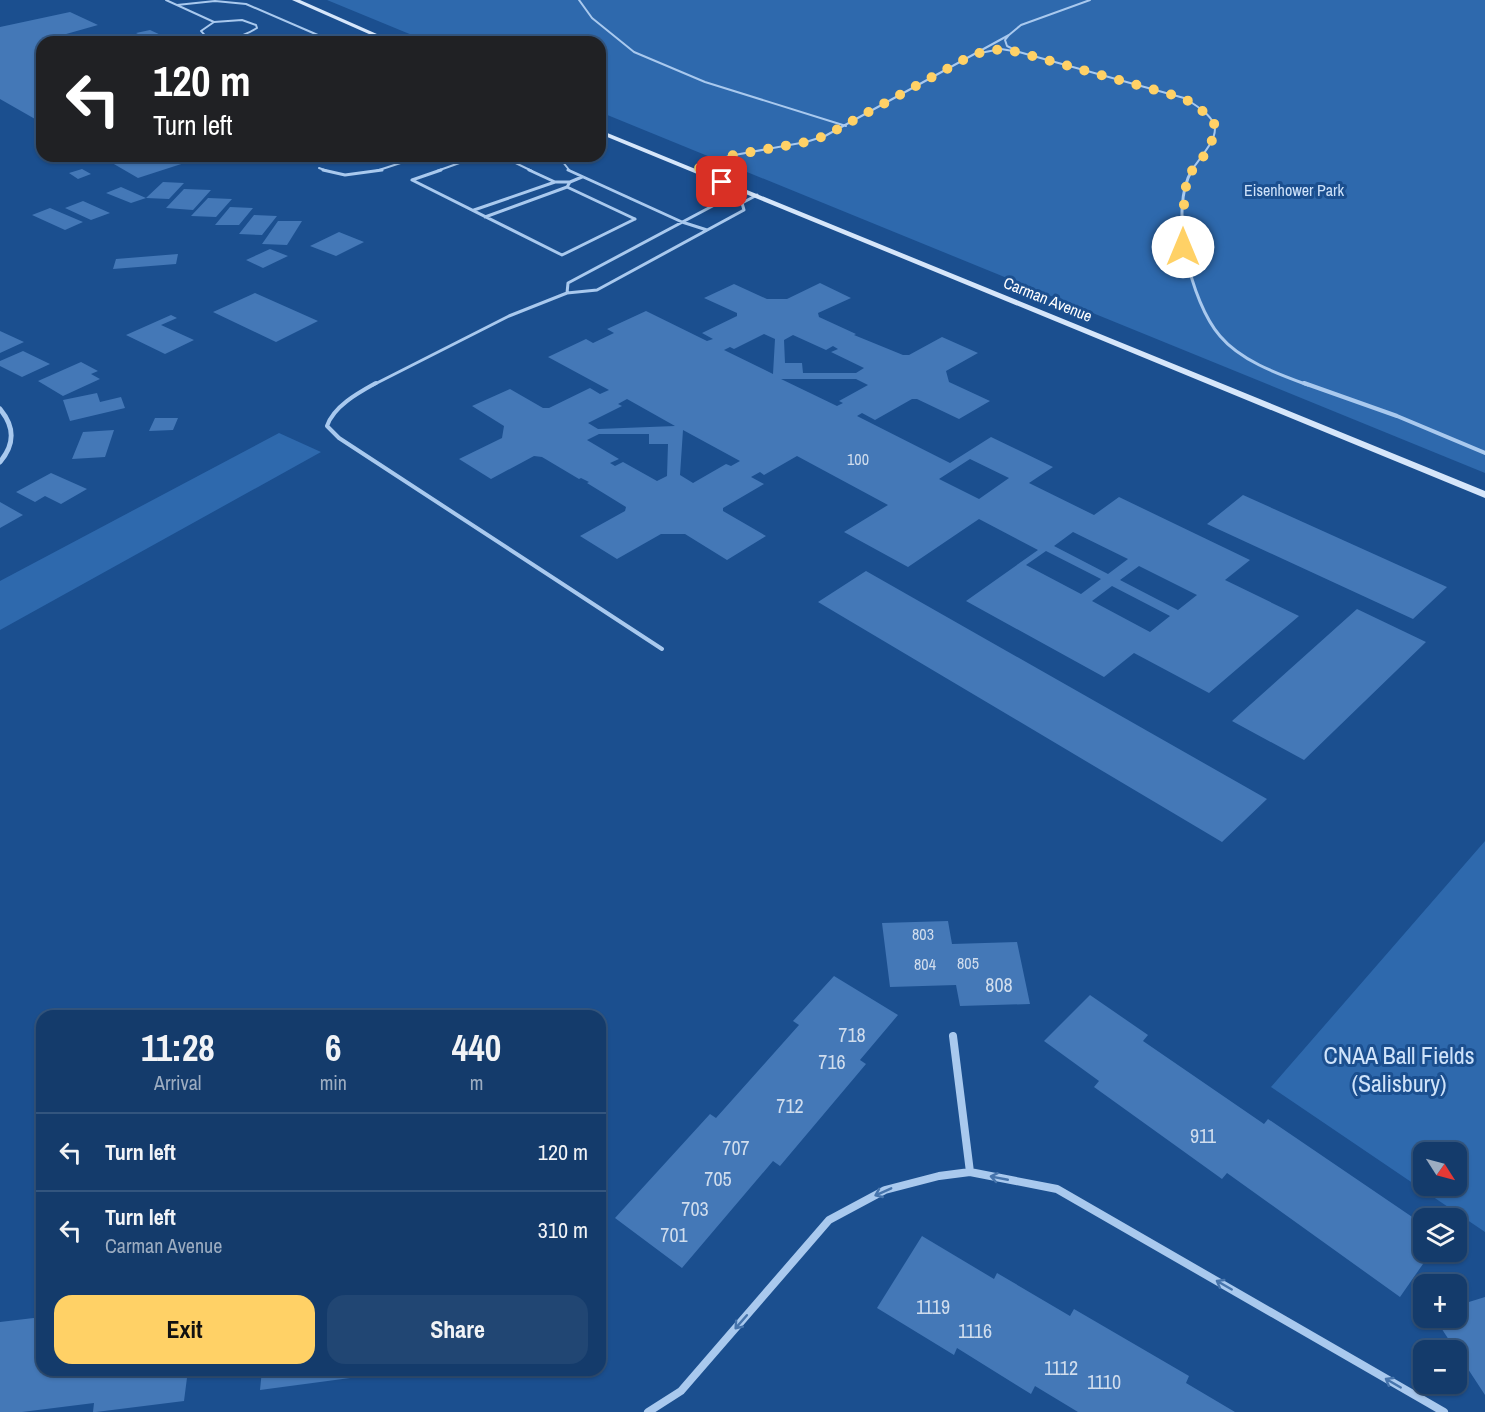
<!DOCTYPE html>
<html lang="en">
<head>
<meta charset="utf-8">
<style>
  body { margin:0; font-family:"Archivo Narrow",sans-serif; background:#214673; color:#f1f3f6; height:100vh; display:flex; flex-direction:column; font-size:22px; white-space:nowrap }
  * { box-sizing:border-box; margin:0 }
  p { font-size:20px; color:#9dadc1 }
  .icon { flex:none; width:33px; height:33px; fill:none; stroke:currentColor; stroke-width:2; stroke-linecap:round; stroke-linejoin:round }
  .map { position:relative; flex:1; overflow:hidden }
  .details { position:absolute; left:36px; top:1010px; width:570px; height:366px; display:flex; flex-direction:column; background:#143b6b; border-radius:18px; box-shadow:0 2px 4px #0004,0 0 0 2px #33557e }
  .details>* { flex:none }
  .banner { position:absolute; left:36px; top:36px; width:570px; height:126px; border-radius:18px; box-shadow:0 2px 4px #0004,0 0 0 2px #33557e; background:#202124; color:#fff; overflow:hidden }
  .needle { width:39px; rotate:126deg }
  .controls { position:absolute; left:1413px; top:1142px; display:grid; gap:12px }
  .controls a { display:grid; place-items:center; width:54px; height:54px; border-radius:12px; background:#143b6b; box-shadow:0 2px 4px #0004,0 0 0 2px #33557e; font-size:30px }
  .pin { position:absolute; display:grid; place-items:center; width:51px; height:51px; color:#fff; margin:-26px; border-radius:12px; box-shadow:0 3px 9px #0006 }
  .me { position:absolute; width:66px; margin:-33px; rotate:0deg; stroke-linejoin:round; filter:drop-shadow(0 0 4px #0008) }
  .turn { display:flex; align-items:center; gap:21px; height:126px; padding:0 18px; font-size:27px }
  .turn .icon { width:78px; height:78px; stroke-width:2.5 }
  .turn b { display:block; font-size:42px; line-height:51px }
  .eta { display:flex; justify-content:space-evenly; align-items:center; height:102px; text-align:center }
  .eta b { font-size:36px; font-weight:800; line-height:42px }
  .button { display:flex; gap:12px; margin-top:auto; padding:12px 18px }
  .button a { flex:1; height:69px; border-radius:18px; background:#ffd166; color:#111; font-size:24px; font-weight:800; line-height:69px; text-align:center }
  .button a+a { background:#214673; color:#f1f3f6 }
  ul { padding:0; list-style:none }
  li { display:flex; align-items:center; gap:18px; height:78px; padding:0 18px; border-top:2px solid #33557e }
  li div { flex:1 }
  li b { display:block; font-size:22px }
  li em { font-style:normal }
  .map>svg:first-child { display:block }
  .green { fill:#2e69ad; fill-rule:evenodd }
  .building { fill:#4478b7; fill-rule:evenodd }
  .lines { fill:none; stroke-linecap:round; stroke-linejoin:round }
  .lane-far2 { stroke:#a9c9ee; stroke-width:2 }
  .lane-far1 { stroke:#a9c9ee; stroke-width:3 }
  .lane { stroke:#a9c9ee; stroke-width:4 }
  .street-far1 { stroke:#a9c9ee; stroke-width:5 }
  .street { stroke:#a9c9ee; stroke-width:8 }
  .secondary { fill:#d6e6fa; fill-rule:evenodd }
  .oneway { stroke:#4674ac }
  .route { stroke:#ffd166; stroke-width:10; stroke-dasharray:0 18 }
  .labels { text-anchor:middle; stroke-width:6; stroke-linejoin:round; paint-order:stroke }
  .far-park-label { font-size:16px; fill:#cfe3fa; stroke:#1b4f8f }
  .far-street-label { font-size:16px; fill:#fff; stroke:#1b4f8f }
  .number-label { font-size:16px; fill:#d0dded }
  .near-number-label { font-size:20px; fill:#d0dded }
  .near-park-label { font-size:24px; fill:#cfe3fa; stroke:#1b4f8f }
</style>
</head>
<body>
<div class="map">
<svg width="1485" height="1412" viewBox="0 0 1485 1412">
  <rect width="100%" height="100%" fill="#1b4f8f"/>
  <path class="green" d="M327 0H1485V473L600 112V42H429Z
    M279 433 321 452 0 630V581Z
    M1485 841V1232L1271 1087ZM1424 1152H1456V1185H1424Z"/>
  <path class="building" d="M70 12 98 25 52 38 61 42H42V123L0 99V27Z
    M150 30 176 42H154L136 33Z
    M119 156H206L138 178 107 160Z
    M82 169 91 174 78 179 69 173Z
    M163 182 184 183 169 199 146 198Z
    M121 187 146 198 131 203 106 193Z
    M184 189 211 190 193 210 166 208Z
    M208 198 232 199 216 217 191 216Z
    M83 201 110 213 91 220 65 208Z
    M230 207 253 208 239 225H215Z
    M50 208 83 222 65 230 32 215Z
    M254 215 277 216 262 235 239 234Z
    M278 221H302L287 245 262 244Z
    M339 232 364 242 336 256 310 246Z
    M270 249 288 256 263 268 246 260Z
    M178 254 176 264 113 269 116 259Z
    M820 283 851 298 818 313 819 317 856 334 854 335 903 355H909L942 337 978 353 946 371 949 382 990 401 959 419 917 399H912L875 420 862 413 857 416 950 463 991 437 1053 467 1029 483 1094 515 1119 497 1250 560 1225 580 1299 616 1209 693 1134 653 1104 677 966 601 1038 550 979 519 908 567 844 532 888 505 797 456 764 475 760 472 751 477 764 484 723 508V511L766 536 727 560 685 534H661L617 559 580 536 625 511 626 507 587 483 589 482 581 478 579 479 542 457 534 456 491 479 459 459 502 438 504 426 472 406 510 389 543 408H549L590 388 600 394 609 390 548 357 586 339 593 343 614 333 607 329 646 311 707 341 713 339 702 333 737 316V313L704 298 734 284 767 299H787ZM764 334 775 339 773 374 724 350 730 347 734 349ZM793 335 826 350 833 346 838 349 831 352 864 368 856 373H803L802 363H785L784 340ZM781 379H856L868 385 839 401 843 403 837 406ZM627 399 675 426 598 429 588 423 622 406 618 404ZM683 430 740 461 731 466 726 464 693 483 680 475ZM599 434H649V444H668L667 476 657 481 623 462 615 466 610 463 619 459 587 440ZM970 459 1009 478 979 499 939 479ZM1073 532 1128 559 1108 574 1054 546ZM1046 551 1101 579 1081 594 1026 565ZM1139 566 1197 595 1178 610 1120 580ZM1112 586 1170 616 1150 632 1092 601Z
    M255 293 318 321 276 342 213 312Z
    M171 315 177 318 161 325 194 340 165 354 126 335Z
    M0 331 24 342 0 353Z
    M23 351 50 364 22 377 0 366V361Z
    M81 362 98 371 91 374 100 379 63 396 38 381Z
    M97 393 100 402 121 397 125 408 70 421 63 400Z
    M155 418H178L173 430 149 431Z
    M114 430 105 457 72 459 83 432Z
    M51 473 87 489 61 504 45 496 35 502 16 492Z
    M1243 495 1447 587 1413 619 1207 524Z
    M0 502 23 515 0 528Z
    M866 571 1267 799 1222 842 818 602Z
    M1357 609 1426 642 1304 760 1232 721Z
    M948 921 952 944 1017 942 1030 1004 960 1006 956 985 890 987 882 923Z
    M834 976 898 1015 860 1060 866 1064 780 1166 773 1161 682 1268 615 1218 710 1114 716 1118 799 1025 793 1021Z
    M1090 995 1148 1035 1143 1041 1264 1124 1268 1119 1424 1225V1251H1432L1400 1297 1227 1173 1222 1179 1094 1087 1099 1081 1044 1041Z
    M922 1236 994 1279 997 1273 1070 1316 1074 1309 1189 1376 1186 1383 1235 1412H1078L1035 1386 1031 1394 957 1348 954 1355 877 1308Z
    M1485 1297V1395L1434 1317H1456V1306Z
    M42 1317V1370H188L184 1401 96 1412H93L94 1403 22 1412H0V1322Z
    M262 1370H350V1378L260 1390Z"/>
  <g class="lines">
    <path class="lane-far2" d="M166 0 214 22
      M579 0 592 18 634 52 705 82 846 126
      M177 5 215 1 246 4 334 42
      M242 20 256 25 257 28C243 37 212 47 201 31L214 22Z
      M1009 35 1005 40 1007 46 1019 52 1184 98C1230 125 1218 134 1191 171
      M980 53 1001 49 1013 51
      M501 156 532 171
      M558 156 570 171
      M319 168 327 171
      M694 170 729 156 806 142 825 136 1009 35 1021 25 1090 0
      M376 171 422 156
      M437 171 479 156"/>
    <path class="lane-far1" d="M323 170 345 175 382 170
      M529 170 555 182
      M568 170 682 222 707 230
      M1192 170C1168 209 1191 303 1220 336 1241 361 1278 374 1308 385
      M412 180 562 255 635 219
      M412 180 441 170
      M567 187 635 219
      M474 210 555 182H570L582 177
      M485 217 567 187 570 182
      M567 293 568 283 720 202 742 203 757 195
      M373 385 509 316 567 293 597 290 744 210 742 203"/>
    <path class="lane" d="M376 383C358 393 334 406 327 426L339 438 662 649
      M1304 383 1397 416 1485 453"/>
    <path class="street-far1" d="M0 409C15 427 15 444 0 462"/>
    <path class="street" d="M953 1036 970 1172
      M648 1412 681 1391 829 1220 885 1190 939 1176 970 1172 1057 1189 1444 1412"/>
    <path class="secondary" d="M292 0H300L395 42H387Z
      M600 130 1485 491V498L600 134Z"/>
  </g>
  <defs><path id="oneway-shaft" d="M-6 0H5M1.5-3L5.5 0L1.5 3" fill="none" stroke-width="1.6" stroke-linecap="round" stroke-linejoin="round" transform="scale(1.5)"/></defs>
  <g class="oneway">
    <use href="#oneway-shaft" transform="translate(999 1178) rotate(-169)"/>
    <use href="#oneway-shaft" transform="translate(883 1192) rotate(156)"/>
    <use href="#oneway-shaft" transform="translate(1224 1285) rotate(-150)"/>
    <use href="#oneway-shaft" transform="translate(741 1322) rotate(131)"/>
    <use href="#oneway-shaft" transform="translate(1393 1383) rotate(-150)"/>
  </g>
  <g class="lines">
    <path class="route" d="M722 182 694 170 729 156 806 142 825 136 974 54 1001 49 1018 52 1184 98 1211 117 1216 128 1213 138 1207 152 1187 177 1184 204 1183 247"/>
  </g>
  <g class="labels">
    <g class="far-park-label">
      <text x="1294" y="196">Eisenhower Park</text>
    </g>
    <g class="far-street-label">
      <text transform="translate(1048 299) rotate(22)" y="6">Carman Avenue</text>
    </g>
    <g class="number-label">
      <text x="858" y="465">100</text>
      <text x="923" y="940">803</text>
      <text x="968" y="969">805</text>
      <text x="925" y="970">804</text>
    </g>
    <g class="near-number-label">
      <text x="999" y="992">808</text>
      <text x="852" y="1042">718</text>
      <text x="832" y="1069">716</text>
      <text x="790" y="1113">712</text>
      <text x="1203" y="1143">911</text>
      <text x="736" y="1155">707</text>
      <text x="718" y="1186">705</text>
      <text x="695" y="1216">703</text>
      <text x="674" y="1242">701</text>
      <text x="933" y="1314">1119</text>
      <text x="975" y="1338">1116</text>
      <text x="1061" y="1375">1112</text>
      <text x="1104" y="1389">1110</text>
    </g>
    <g class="near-park-label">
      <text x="1399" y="1064">CNAA Ball Fields<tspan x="1399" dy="28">(Salisbury)</tspan></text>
    </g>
  </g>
</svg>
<div class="controls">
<a><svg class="needle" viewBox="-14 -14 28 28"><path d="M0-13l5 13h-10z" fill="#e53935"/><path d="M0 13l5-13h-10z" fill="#9dadc1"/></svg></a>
<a><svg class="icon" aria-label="layers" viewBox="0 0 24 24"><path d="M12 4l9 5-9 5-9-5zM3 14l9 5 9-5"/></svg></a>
<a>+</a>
<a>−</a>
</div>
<div class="pin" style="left:722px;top:182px;background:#d93025"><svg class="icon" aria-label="arrive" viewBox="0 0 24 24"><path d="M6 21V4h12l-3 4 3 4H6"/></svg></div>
<svg class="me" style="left:1183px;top:247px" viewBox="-20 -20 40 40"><circle r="19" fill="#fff"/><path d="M0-13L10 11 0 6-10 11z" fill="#ffd166"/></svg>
<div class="banner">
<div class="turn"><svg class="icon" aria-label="left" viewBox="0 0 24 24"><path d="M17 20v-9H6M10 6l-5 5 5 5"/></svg><div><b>120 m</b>Turn left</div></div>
</div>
<section class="details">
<div class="eta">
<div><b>11:28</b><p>Arrival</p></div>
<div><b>6</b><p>min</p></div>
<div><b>440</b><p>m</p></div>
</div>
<ul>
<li><svg class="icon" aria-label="left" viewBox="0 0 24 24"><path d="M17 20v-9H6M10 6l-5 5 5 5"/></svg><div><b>Turn left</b></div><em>120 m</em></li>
<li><svg class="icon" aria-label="left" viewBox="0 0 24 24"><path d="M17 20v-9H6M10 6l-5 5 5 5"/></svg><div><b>Turn left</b><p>Carman Avenue</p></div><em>310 m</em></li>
</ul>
<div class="button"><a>Exit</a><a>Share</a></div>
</section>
</div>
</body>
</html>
